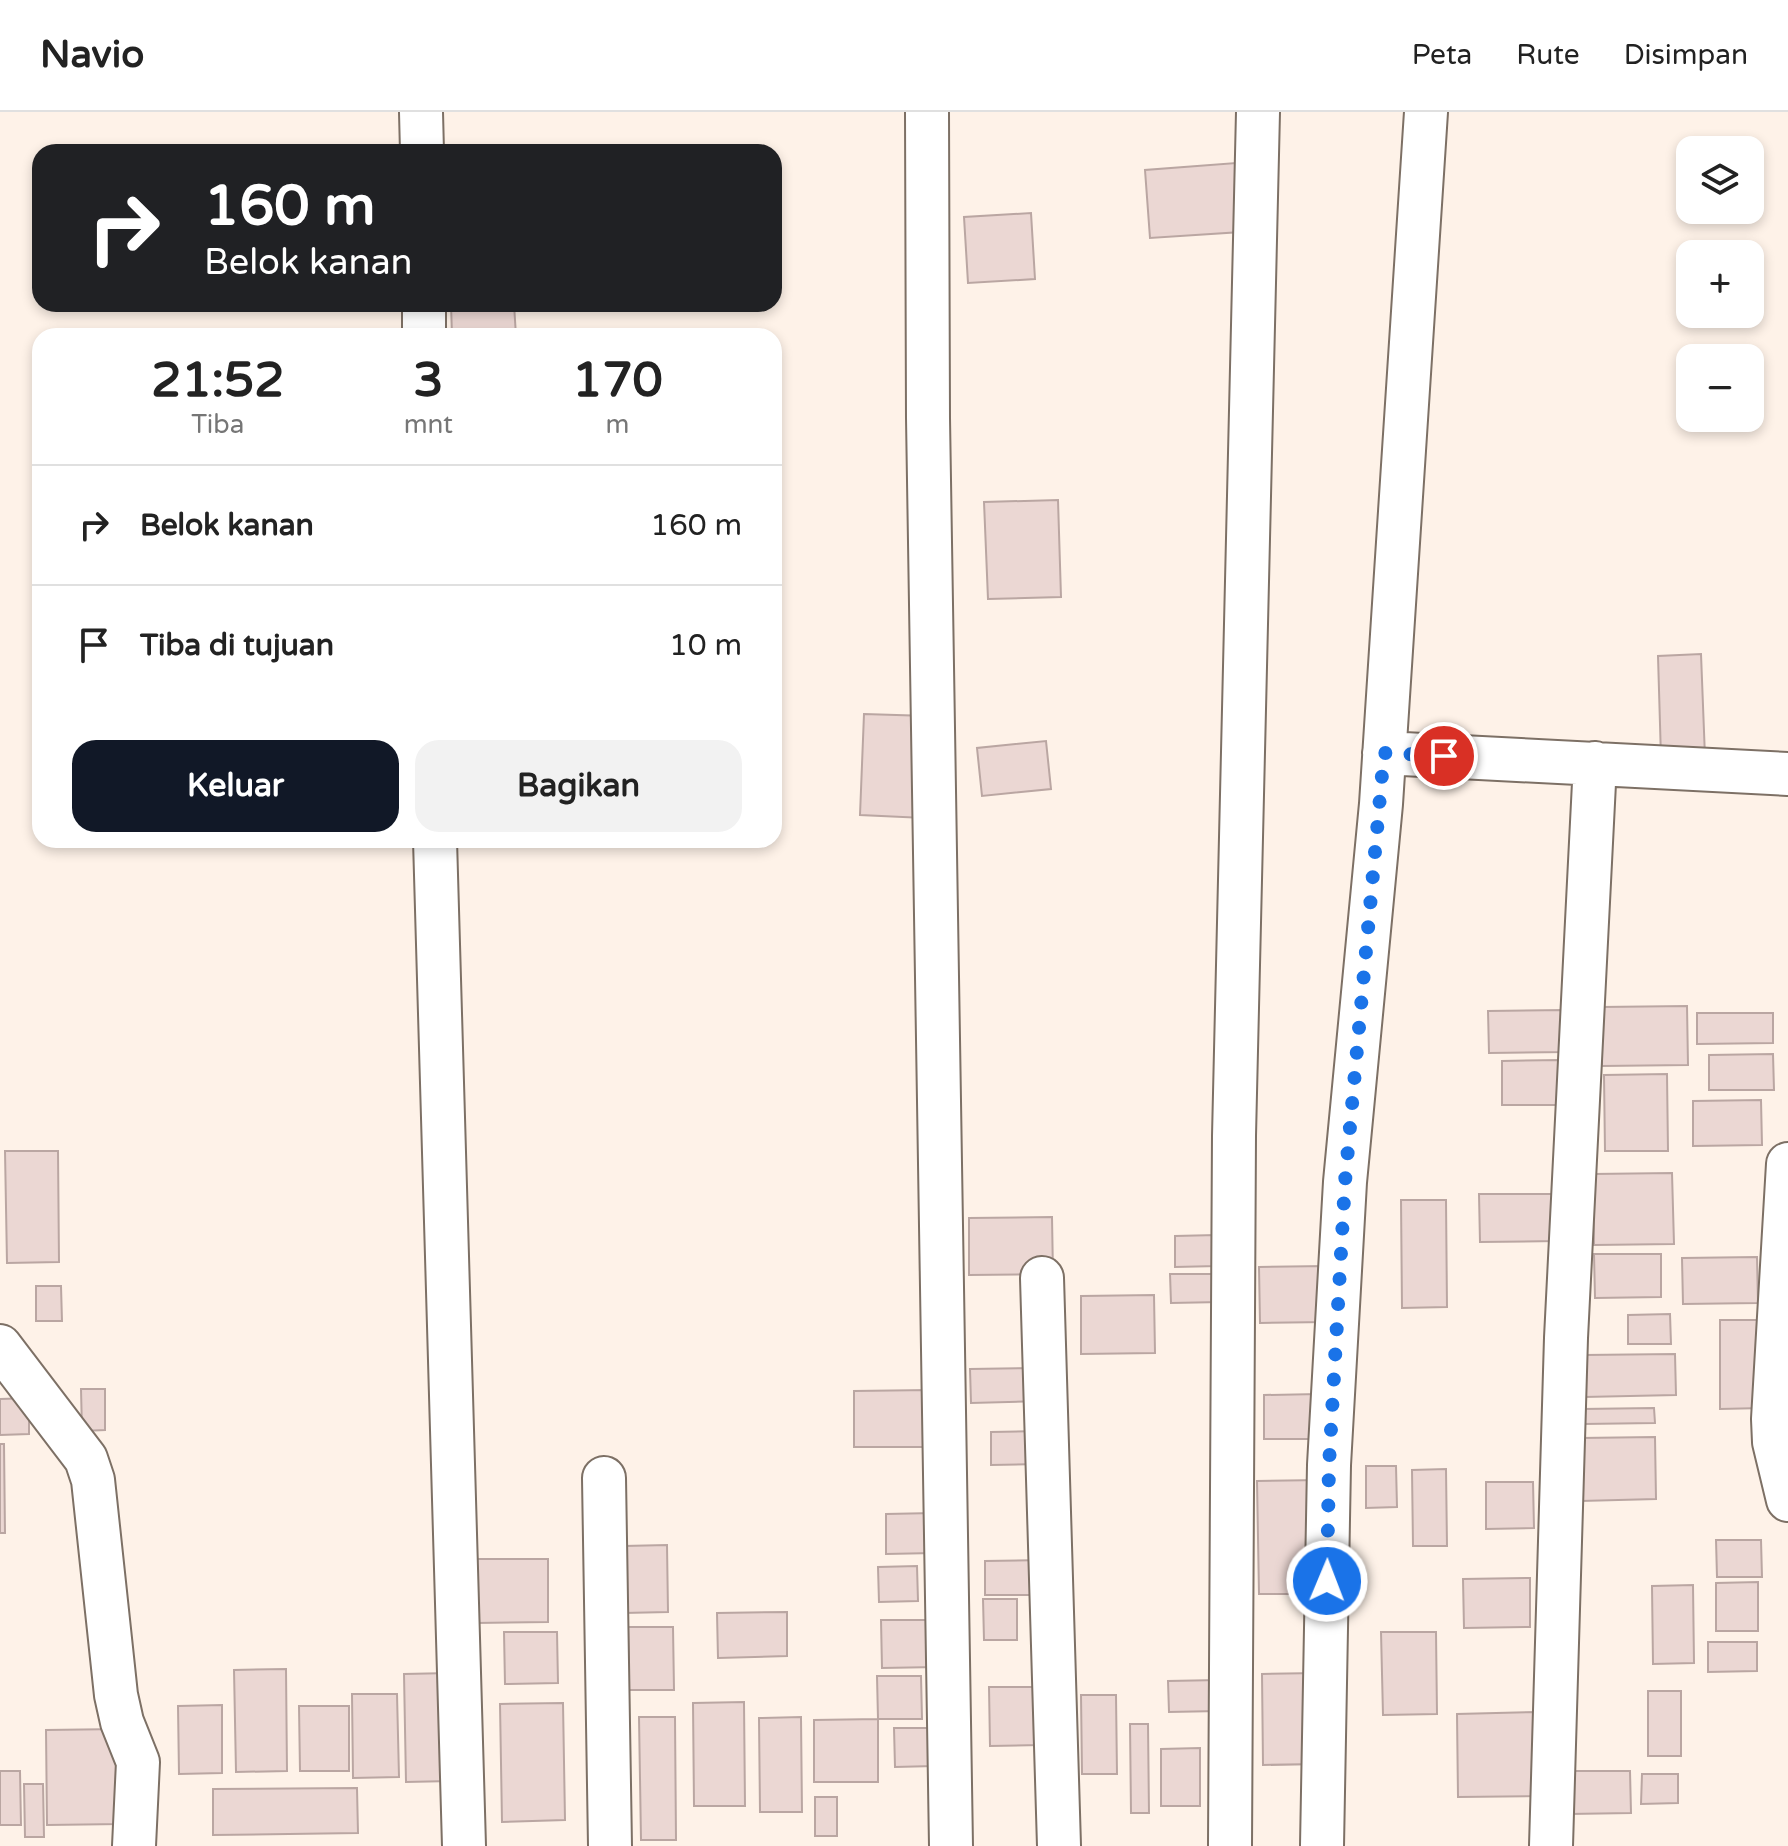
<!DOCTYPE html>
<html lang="id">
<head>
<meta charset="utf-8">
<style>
  body { margin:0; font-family:"Varela Round",sans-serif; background:#f2f2f2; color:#222; height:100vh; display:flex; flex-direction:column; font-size:30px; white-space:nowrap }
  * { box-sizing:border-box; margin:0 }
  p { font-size:26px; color:#767676 }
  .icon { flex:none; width:44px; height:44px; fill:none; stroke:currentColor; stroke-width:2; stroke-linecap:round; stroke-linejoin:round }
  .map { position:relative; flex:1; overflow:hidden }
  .sheet { position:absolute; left:32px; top:216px; width:750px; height:520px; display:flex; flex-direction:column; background:#fff; border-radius:24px; box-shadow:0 4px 12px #0003 }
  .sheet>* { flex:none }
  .guide { position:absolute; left:32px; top:32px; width:750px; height:168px; border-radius:24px; box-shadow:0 4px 12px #0003; background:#202124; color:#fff; overflow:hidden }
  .buttons { position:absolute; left:1676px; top:24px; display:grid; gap:16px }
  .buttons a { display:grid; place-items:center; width:88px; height:88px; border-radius:16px; background:#fff; box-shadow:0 4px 12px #0003; font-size:40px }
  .pin { position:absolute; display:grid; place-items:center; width:68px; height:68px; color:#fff; margin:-34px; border:4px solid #fff; border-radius:50%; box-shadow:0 2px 8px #0007 }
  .me { position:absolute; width:88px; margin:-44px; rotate:1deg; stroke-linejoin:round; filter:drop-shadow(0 0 6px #0008) }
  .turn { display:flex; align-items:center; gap:28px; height:168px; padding:0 40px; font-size:36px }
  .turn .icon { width:104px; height:104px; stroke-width:2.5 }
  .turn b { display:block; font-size:56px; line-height:68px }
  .eta { display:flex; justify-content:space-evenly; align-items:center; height:136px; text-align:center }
  .eta b { font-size:48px; font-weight:700; line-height:56px }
  .button { display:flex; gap:16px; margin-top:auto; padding:16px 40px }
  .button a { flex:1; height:92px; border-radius:24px; background:#111827; color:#fff; font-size:32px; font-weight:700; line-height:92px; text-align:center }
  .button a+a { background:#f2f2f2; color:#222 }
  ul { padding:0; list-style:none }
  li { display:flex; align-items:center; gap:24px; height:120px; padding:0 40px; border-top:2px solid #e0e0e0 }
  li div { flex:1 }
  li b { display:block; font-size:30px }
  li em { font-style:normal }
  header { display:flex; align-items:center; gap:48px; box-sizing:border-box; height:112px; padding:0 40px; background:#fff; border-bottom:2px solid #e0e0e0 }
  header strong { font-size:38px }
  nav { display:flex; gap:44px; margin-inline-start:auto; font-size:28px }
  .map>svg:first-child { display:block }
  .building { fill:#ebd7d3; stroke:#baa6a2; stroke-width:2 }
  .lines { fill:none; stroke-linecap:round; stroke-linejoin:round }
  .street-casing { stroke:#7d7065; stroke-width:46 }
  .street { stroke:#fff; stroke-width:42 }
  .route { stroke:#1a73e8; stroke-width:14; stroke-dasharray:0 25.2 }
</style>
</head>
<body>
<header>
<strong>Navio</strong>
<nav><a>Peta</a><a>Rute</a><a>Disimpan</a></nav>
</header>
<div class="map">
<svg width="1788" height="1734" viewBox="0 0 1788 1734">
  <rect width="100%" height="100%" fill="#fef2e8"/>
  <path class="building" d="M1236 51 1241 120 1150 126 1145 58Z
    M1031 101 1035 167 968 171 964 105Z
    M451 192H514L516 224H452Z
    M1058 388 1061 485 988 487 984 390Z
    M1701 542 1705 645 1661 646 1658 544Z
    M864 602 928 604 924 706 860 703Z
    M1046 629 1051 677 982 684 977 636Z
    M1687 894 1688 953 1602 954 1601 895Z
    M1565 898V940L1489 941 1488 899Z
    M1697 901H1773V931L1697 932Z
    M1773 942 1774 978H1709V943Z
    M1560 948V993H1502V949Z
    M1667 962 1668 1039H1605L1604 963Z
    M1761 988 1762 1033 1693 1034V989Z
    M5 1039H58L59 1150 7 1151Z
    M1672 1061 1674 1132 1594 1133 1593 1062Z
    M1479 1082H1556L1557 1129 1480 1130Z
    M1401 1088H1446L1447 1195 1402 1196Z
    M1052 1105 1053 1162 969 1163V1106Z
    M1216 1123 1217 1154 1175 1155V1124Z
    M1594 1142H1661V1185L1595 1186Z
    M1757 1145 1758 1191 1683 1192 1682 1146Z
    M1326 1154 1327 1210 1260 1211 1259 1155Z
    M1170 1162H1221V1190L1171 1191Z
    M36 1174H61L62 1209H36Z
    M1154 1183 1155 1241 1081 1242V1184Z
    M1670 1202 1671 1232H1628V1203Z
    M1720 1208H1762L1763 1296 1720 1297Z
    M1675 1242 1676 1283 1584 1285V1243Z
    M1040 1256V1289L971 1291 970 1257Z
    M81 1277H105V1318L82 1319Z
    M929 1278V1335H854V1279Z
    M1318 1282V1327H1264V1283Z
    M29 1286V1322L0 1323V1287Z
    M1654 1296 1655 1311 1583 1312 1582 1297Z
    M1038 1319 1039 1352 991 1353V1320Z
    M1655 1325 1656 1387 1581 1389 1580 1326Z
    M0 1332H4L5 1421H0Z
    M1366 1354H1396L1397 1395 1366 1396Z
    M1446 1357 1447 1434H1413L1412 1358Z
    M1321 1368 1322 1482H1259L1257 1369Z
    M1486 1370H1533L1534 1416 1486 1417Z
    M934 1401V1441L886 1442V1402Z
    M1716 1428H1761L1762 1465H1717Z
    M667 1433 668 1500 624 1501V1434Z
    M475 1447H548V1510L476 1511Z
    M1045 1448V1483H985V1449Z
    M917 1454 918 1489 879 1490 878 1455Z
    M1530 1466V1515L1464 1516 1463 1467Z
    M1758 1470V1519H1716V1471Z
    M1693 1473 1694 1551 1653 1552 1652 1474Z
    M983 1487H1017V1528H984Z
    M787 1500V1544L718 1546 717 1501Z
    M881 1508H936L937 1555 882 1556Z
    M628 1515H673L674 1578H629Z
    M504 1520H557L558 1571 505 1572Z
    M1381 1520H1436L1437 1602 1383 1603Z
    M1708 1530H1757V1559L1708 1560Z
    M286 1557 287 1659 236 1660 234 1558Z
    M450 1561 451 1669 406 1670 404 1562Z
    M1318 1561 1319 1652 1263 1653 1262 1562Z
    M877 1564H921L922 1607H878Z
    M1219 1568V1599L1169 1600 1168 1569Z
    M989 1575H1039L1040 1633 990 1634Z
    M1648 1579H1681V1644H1648Z
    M352 1582H397L399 1665 353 1666Z
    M1081 1583H1116L1117 1662H1082Z
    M744 1590 745 1694H694L693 1591Z
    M563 1591 565 1708 502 1710 500 1592Z
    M222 1593V1661L179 1662 178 1594Z
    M299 1594H349V1659H300Z
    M1538 1600 1539 1684 1458 1685 1457 1602Z
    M639 1605H675L676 1728H641Z
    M801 1605 802 1700H760L759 1606Z
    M878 1607V1670H814V1608Z
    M1130 1612H1148L1149 1701H1131Z
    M894 1616H934V1654L895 1655Z
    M120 1617 121 1712 47 1713 46 1618Z
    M1200 1636V1694H1161V1637Z
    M0 1659H20L21 1713H0Z
    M1569 1659H1630L1631 1701 1569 1702Z
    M1642 1662H1678V1691L1641 1692Z
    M24 1672H43L44 1725H25Z
    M357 1676 358 1721 213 1723V1677Z
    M815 1685H837V1724H815Z"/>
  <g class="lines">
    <g class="street-casing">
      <path id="street" d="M421 0 422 40
        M927 0 928 306 951 1734
        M424 192V224
        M1384 641 1788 662
        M435 728 464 1734
        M1788 1052 1773 1307 1774 1330 1788 1388
        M1042 1166 1059 1734
        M0 1234 86 1347 93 1368 116 1583 122 1610 138 1650 134 1734
        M604 1366 610 1734
        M1230 1734 1234 1024 1258 0
        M1322 1734 1329 1353 1345 1070 1381 692 1426 0
        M1551 1734 1566 1226 1595 651"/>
    </g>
    <use href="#street" class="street"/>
  </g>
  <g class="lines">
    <path class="route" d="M1327 1469 1329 1353 1345 1070 1384 641 1444 644"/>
  </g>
</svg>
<div class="buttons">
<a><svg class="icon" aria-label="layers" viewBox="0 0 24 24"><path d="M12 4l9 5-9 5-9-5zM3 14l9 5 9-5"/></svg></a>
<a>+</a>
<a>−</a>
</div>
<div class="pin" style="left:1444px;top:644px;background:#d93025"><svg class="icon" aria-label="arrive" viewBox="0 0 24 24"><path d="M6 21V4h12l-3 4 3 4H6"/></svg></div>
<svg class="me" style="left:1327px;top:1469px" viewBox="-20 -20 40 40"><circle r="17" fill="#1a73e8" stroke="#fff" stroke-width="3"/><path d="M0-11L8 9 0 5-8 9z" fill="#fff"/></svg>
<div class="guide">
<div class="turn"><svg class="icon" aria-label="right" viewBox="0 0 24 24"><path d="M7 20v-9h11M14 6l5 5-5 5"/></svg><div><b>160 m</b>Belok kanan</div></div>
</div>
<section class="sheet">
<div class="eta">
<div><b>21:52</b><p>Tiba</p></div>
<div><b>3</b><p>mnt</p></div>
<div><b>170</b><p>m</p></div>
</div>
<ul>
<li><svg class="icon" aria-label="right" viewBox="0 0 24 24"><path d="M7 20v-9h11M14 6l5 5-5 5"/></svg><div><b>Belok kanan</b></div><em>160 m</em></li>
<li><svg class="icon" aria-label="arrive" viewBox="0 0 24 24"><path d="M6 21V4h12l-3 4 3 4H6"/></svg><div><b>Tiba di tujuan</b></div><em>10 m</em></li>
</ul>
<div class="button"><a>Keluar</a><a>Bagikan</a></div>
</section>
</div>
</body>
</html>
